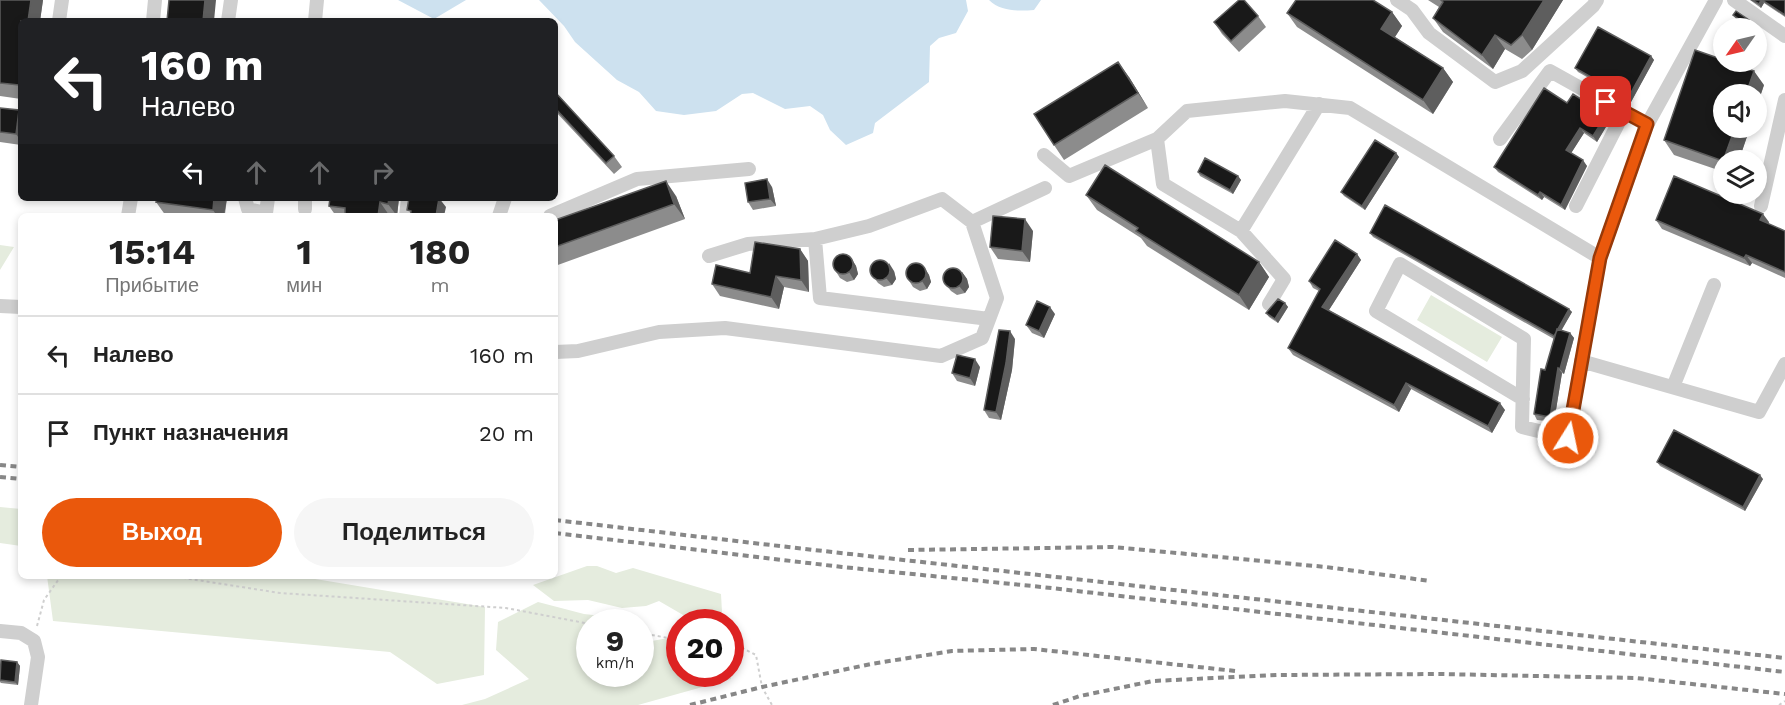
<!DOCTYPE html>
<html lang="ru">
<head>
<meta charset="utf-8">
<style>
  body { margin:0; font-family:"Work Sans",sans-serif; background:#f6f6f6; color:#222; height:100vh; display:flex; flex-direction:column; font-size:22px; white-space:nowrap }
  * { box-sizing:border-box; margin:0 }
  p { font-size:20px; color:#767676 }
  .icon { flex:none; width:33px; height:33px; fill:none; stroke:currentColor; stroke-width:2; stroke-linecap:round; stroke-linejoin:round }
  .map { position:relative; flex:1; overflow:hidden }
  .side { position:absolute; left:18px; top:213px; width:540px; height:366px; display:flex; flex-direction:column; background:#fff; border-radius:9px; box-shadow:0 3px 9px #0003 }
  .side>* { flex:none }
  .guide { position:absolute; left:18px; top:18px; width:540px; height:183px; border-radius:9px; box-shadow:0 3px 9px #0003; background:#202124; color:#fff; overflow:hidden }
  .needle { width:39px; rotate:236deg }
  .fabs { position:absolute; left:1713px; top:18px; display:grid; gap:12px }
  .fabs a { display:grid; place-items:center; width:54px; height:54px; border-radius:50%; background:#fff; box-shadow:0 3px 9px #0003; font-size:30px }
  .speed { position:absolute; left:576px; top:609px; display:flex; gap:12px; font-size:30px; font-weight:700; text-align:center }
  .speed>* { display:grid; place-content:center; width:78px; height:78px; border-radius:50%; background:#fff; box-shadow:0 3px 9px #0003; line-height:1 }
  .speed small { font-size:15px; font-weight:400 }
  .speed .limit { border:9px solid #d22; background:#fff; color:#111 }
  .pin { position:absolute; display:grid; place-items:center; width:51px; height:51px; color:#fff; margin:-26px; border-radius:12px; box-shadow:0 3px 9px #0006 }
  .me { position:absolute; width:66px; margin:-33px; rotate:10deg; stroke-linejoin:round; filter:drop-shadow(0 0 4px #0008) }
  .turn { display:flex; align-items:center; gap:21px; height:126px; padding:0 24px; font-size:27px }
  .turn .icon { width:78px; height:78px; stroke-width:2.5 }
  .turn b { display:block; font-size:42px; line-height:51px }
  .lanes { display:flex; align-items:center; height:57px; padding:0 24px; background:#0003; justify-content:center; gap:30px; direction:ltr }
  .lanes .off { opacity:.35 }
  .eta { display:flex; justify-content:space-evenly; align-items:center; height:102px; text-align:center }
  .eta b { font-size:36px; font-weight:700; line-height:42px }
  .button { display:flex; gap:12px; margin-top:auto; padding:12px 24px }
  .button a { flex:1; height:69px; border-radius:36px; background:#ea580c; color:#fff; font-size:24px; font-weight:700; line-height:69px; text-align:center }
  .button a+a { background:#f6f6f6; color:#222 }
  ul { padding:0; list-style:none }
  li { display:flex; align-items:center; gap:18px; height:78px; padding:0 24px; border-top:2px solid #e0e0e0 }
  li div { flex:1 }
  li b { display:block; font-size:22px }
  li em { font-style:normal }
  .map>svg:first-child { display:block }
  .green { fill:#e5ecde }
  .water { fill:#cde1ef }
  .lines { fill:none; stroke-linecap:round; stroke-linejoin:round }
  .path { stroke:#cfcfcf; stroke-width:2; stroke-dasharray:3 3; stroke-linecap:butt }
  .minor { stroke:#cfcfcf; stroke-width:14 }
  .rail { stroke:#878787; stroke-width:4; stroke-dasharray:6 4.5; stroke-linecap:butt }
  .wall { fill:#8c8c8c }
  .shaded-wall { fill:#5e5e5e }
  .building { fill:#191919; stroke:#5e5e5e; stroke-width:1.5 }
  .route-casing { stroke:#983908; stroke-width:15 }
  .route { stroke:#ea580c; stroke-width:10 }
</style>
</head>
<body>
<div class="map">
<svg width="1785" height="705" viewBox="0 0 1785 705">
  <rect width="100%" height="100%" fill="#fff"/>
  <path class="green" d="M0 245 14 247 0 270Z
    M1431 295 1502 337 1487 362 1417 320Z
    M0 507 21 509V546L0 543Z
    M587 566H597L616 573 633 568 721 594 722 612 690 619 659 601 646 606 622 608 588 600 554 601 533 585Z
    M47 576H297L485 607 484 675 437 684 390 652 53 621Z
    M538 602 584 614 639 620 640 622H590V674H640L641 643 679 636 680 674H730L731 679 638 705H462L485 699 529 679 496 650 498 622Z"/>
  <path class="water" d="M398 0H466L434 19Z
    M539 0H966L968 11 956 33 939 38 930 46 929 82 875 123 873 133 846 145 830 130 823 115 810 106 785 109 753 93 742 94 716 111 684 115 656 111 639 92 617 80 575 42 564 26Z
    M989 0H1041L1034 10C1019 11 1001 12 989 0Z"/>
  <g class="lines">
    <path class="path" d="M171 576 280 593 506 608 590 624
      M37 626 44 600 61 576
      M640 633 680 640
      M730 646H738L756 655 762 687 772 705
      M1779 705 1785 701"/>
    <path class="minor" d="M1397 0 1412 10 1429 33 1495 82 1522 71 1593 6 1597 0
      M1734 0 1785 36
      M59 21 62 0
      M153 21 155 0
      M228 21 231 0
      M315 21 317 0
      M1500 139 1550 71 1647 125
      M1044 155 1069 176 1157 139
      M245 198 248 209 266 213 268 198
      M1576 206 1624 112
      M1761 206 1785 100
      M305 209V198
      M128 216 131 198
      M406 216 408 198
      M499 216 505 198
      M550 216 637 179 749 169
      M972 222 1045 188
      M1241 231 1319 104
      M815 239 820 298 989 319
      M1269 304 1284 279 1241 231 1163 184 1157 139 1187 111 1285 101 1350 108 1600 258
      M0 306 21 307
      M555 352 578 351 659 332 725 328 941 356 982 338 997 298 972 222 942 199 869 226 815 239 748 244 709 256
      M1581 361 1759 412 1785 364
      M1673 387 1714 285
      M1523 399 1376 311 1400 264 1524 339 1522 427 1568 438 1600 258 1647 125 1716 0
      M0 631 21 633 34 641 38 657 31 705"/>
    <path class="rail" d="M0 465 21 467
      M0 477 21 479
      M555 520 814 550 1785 658
      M555 533 842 567 1042 587 1785 672
      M908 550 1113 547 1326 567 1430 581
      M690 705 762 687 871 664 952 651 1034 649 1235 671
      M1053 705 1080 696 1153 681 1277 675 1440 674 1636 678 1785 694"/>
  </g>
  <path class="wall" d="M43 0 40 21H21V99L0 96V3Z
    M1428 0H1563L1532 50 1522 59 1505 49 1493 69 1443 32 1433 18 1439 7Z
    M1750 0H1785V17L1764 3 1761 8Z
    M1392 12 1402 26 1395 37 1443 68 1453 82 1433 114 1297 27 1287 13Z
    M1733 15 1749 20 1752 23 1749 28 1736 19Z
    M1258 16 1266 27 1239 52 1222 34 1214 22Z
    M1651 56 1654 60 1631 102 1578 72 1575 68Z
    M1129 77 1148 108 1064 160 1054 145Z
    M1764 85 1739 160H1724V172L1674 155 1664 140Z
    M555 92 614 156 622 167 614 174 555 111Z
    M1567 103 1606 115 1610 120 1597 142 1584 133 1571 153 1587 166 1565 210 1544 197 1542 200 1498 172 1494 167Z
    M0 108 21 113V145L0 142Z
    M1396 153 1399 157 1365 210 1344 196 1341 192Z
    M1198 172 1238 176 1241 180 1233 194 1200 176Z
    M772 187 776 206 753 210 748 202Z
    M1086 195 1259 262 1269 277 1249 310 1147 246 1141 238 1097 210Z
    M676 196 685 219 555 266V220Z
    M227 198 225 214 242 216H166L156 202Z
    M399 198 397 216 389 215V216H336L329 206Z
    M1656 220 1769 222 1768 224 1785 231V278L1752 263 1750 266 1662 229Z
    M1033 231 1030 262 998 259 990 247Z
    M1370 233 1569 309 1572 312 1561 330 1570 333 1574 338 1564 374 1562 373 1554 422 1537 420 1534 414 1554 339 1373 237Z
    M800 249 808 261 809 292 784 287 779 309 720 296 712 284 750 273Z
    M1357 254 1361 260 1329 310 1505 410 1492 433 1411 389 1399 412 1293 355 1288 348 1319 291 1313 288 1309 281Z
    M851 258 856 266 858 274 854 280 847 282 840 278 835 270Z
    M924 267 929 275 931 282 927 289 920 291 913 287 908 279Z
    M894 271 896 279 892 285 884 287 878 283 872 275Z
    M962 272 967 279 969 287 965 293 957 295 951 291 945 284Z
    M1285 303 1288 307 1278 323 1269 317 1266 313Z
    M1055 314 1044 338 1032 333 1026 325Z
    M1015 339 1012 370 1001 420 989 418 984 410Z
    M980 367 975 386 957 381 952 373Z
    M1657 462 1763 479 1745 511 1660 466Z
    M17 662 20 666 18 685 1 683 0 682V666Z"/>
  <path class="shaded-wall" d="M31 0H43L40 21H28Z
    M205 0H216L214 21H203Z
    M1544 0H1563L1532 50 1522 35Z
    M1762 0 1764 3 1761 8 1759 4Z
    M1392 12 1402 26 1391 43 1381 29Z
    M1749 20 1752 23 1749 28 1746 24Z
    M1495 35 1505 49 1493 69 1482 55Z
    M1651 56 1654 60 1631 102 1628 98Z
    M1118 62 1129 77 1148 108 1138 93Z
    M1443 68 1453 82 1433 114 1423 100Z
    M1754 71 1764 85 1756 108V94H1746Z
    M19 110 21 113V141L16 134Z
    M1606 115 1610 120 1597 142 1593 136Z
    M1580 128 1584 133 1570 155 1566 150Z
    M1735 128H1750L1739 160H1724Z
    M1396 153 1399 157 1365 210 1362 206Z
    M1583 160 1587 166 1565 210 1561 205Z
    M1238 176 1241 180 1233 194 1230 190Z
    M767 179 772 187 776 206 770 199Z
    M666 181 676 196 685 219 674 204Z
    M1540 192 1544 197 1542 200 1538 195Z
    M214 198H227L224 216H217L213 210Z
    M389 198H399L397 216 388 204Z
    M439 198 446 207 444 216H436Z
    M380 202 389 215V216H378Z
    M1763 214 1769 222 1766 229 1760 220Z
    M1025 219 1033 231 1030 262 1022 251Z
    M800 249 808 261 809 292 801 280Z
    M1357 254 1361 260 1327 313 1322 307Z
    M1746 255 1752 263 1750 266 1744 258Z
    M851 258 856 266 858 274 854 280 849 272Z
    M1259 262 1269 277 1249 310 1239 295Z
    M889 263 894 271 896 279 892 285 886 278Z
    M924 267 929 275 931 282 927 289 922 281Z
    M962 272 967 279 969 287 965 293 959 286Z
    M776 276 784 287 779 309 771 297Z
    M1285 303 1288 307 1278 323 1275 319Z
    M1050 307 1055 314 1044 338 1039 331Z
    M1569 309 1572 312 1556 340 1554 336Z
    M1010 331 1015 339 1012 370 1001 420 996 412Z
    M1570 333 1574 338 1564 374 1560 369Z
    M975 359 980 367 975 386 970 378Z
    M1558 368 1562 373 1554 422 1550 417Z
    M1406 383 1411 389 1399 412 1394 405Z
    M1500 403 1505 410 1492 433 1488 426Z
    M1760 475 1763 479 1745 511 1743 507Z
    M17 662 20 666 18 685 15 682Z"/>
  <path class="building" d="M0 0H31L28 21H21V72L19 85 0 83Z
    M169 0H205L203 21H167Z
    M1239 0H1244L1258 16 1231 41 1214 22Z
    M1296 0H1373L1392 12 1381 29 1443 68 1423 100 1287 13Z
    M1441 0H1544L1522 35 1511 45 1495 35 1482 55 1433 18 1443 2Z
    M1752 0H1761L1759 4Z
    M1762 0H1785V15Z
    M1736 11 1749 20 1746 24 1733 15Z
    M1598 27 1651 56 1628 98 1575 68Z
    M1695 50 1724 60V62H1728L1754 71 1746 94H1724V128H1735L1723 161 1664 140Z
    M1118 62 1138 93 1054 145 1034 114Z
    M1544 88 1567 103 1573 94 1606 115 1593 136 1580 128 1566 150 1583 160 1561 205 1540 192 1538 195 1494 167Z
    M555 92 614 156 606 163 555 108Z
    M0 108 19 110 16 134 0 132Z
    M1375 140 1396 153 1362 206 1341 192Z
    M1205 158 1238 176 1230 190 1198 172Z
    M1105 165 1259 262 1239 295 1136 231 1138 228 1086 195Z
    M1674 176 1763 214 1760 220 1785 231V272L1746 255 1744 258 1656 220Z
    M767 179 770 199 748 202 745 183Z
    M666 181 674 204 555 247V220Z
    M157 198H214L213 210 156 202Z
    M330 198H389L388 204 380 202 378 216H345V208L329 206Z
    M409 198H439L436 216H410L411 211 407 210Z
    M1385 205 1569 309 1554 336 1370 233Z
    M216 213 242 216H215Z
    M993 216 1025 219 1022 251 990 247Z
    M1335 240 1357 254 1322 307 1500 403 1488 426 1406 383 1394 405 1288 348 1320 289 1309 281Z
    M755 242 800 249 801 280 776 276 771 297 712 284 716 265 750 273Z
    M833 264a10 10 0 1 1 20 0a10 10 0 1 1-20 0Z
    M870 270a10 10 0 1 1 20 0a10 10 0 1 1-20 0Z
    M906 273a10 10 0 1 1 20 0a10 10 0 1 1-20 0Z
    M943 278a10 10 0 1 1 20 0a10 10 0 1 1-20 0Z
    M1278 299 1285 303 1275 319 1266 313Z
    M1037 301 1050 307 1039 331 1026 325Z
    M1557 329 1570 333 1560 369 1558 368 1550 417 1534 414 1541 369 1545 370Z
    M999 330 1010 331 1006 363 996 412 984 410Z
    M957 355 975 359 970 378 952 373Z
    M1674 430 1760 475 1743 507 1657 462Z
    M1 660 17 662 15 682 0 680Z"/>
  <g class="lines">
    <g class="route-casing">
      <path id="route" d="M1568 438 1600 258 1647 124 1606 102"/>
    </g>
    <use href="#route" class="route"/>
  </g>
</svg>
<div class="fabs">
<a><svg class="needle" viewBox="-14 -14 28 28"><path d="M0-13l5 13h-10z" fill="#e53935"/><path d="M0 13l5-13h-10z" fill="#767676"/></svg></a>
<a><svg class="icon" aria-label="sound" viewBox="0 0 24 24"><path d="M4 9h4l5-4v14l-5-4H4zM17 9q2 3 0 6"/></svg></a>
<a><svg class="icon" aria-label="layers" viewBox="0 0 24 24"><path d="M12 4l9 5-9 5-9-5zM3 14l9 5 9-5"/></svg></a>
</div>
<div class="speed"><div>9<small>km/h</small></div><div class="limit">20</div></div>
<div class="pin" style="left:1606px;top:102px;background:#d93025"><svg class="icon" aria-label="arrive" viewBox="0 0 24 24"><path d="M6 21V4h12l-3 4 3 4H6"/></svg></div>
<svg class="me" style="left:1568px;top:438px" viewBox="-20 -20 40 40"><circle r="17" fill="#ea580c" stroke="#fff" stroke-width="3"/><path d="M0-11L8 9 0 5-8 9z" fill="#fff"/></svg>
<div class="guide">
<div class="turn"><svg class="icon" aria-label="left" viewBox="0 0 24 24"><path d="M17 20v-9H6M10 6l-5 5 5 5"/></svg><div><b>160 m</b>Налево</div></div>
<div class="lanes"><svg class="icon" aria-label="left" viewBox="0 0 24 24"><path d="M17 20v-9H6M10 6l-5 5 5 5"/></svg><svg class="icon off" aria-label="ahead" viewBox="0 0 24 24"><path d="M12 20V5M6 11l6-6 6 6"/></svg><svg class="icon off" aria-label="ahead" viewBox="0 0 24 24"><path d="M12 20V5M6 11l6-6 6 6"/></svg><svg class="icon off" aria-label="right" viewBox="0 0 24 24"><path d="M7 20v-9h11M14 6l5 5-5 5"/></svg></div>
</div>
<section class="side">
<div class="eta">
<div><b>15:14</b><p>Прибытие</p></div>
<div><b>1</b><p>мин</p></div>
<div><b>180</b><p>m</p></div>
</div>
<ul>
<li><svg class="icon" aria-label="left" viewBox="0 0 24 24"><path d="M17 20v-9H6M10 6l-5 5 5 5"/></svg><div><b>Налево</b></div><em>160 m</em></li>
<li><svg class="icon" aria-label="arrive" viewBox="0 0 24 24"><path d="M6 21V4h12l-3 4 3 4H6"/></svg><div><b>Пункт назначения</b></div><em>20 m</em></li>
</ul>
<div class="button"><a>Выход</a><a>Поделиться</a></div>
</section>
</div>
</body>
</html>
